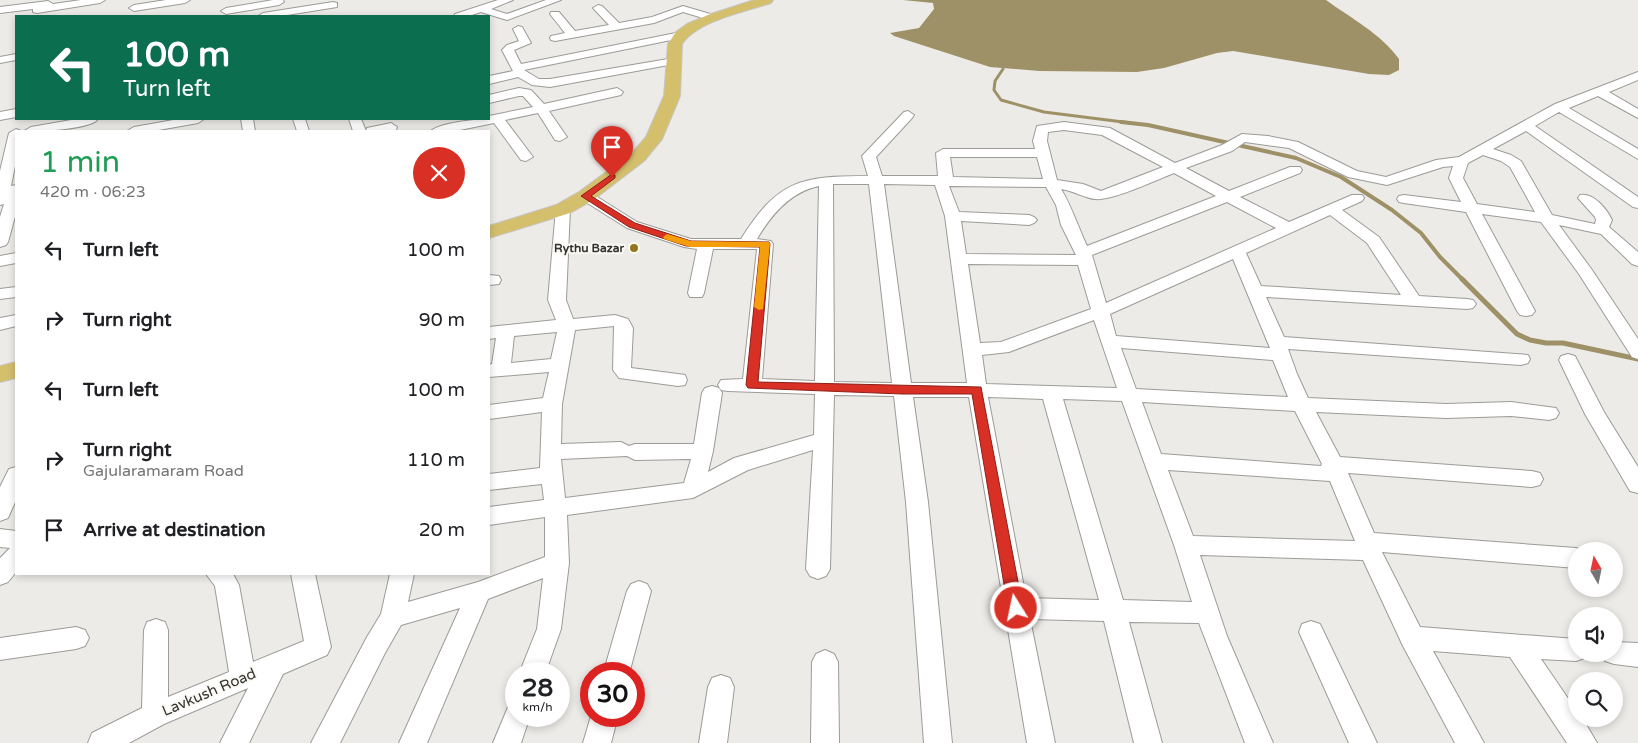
<!DOCTYPE html>
<html lang="en">
<head>
<meta charset="utf-8">
<style>
  body { margin:0; font-family:"Varela Round",sans-serif; background:#f6f6f6; color:#202124; height:100vh; display:flex; flex-direction:column; font-size:19px; white-space:nowrap }
  * { box-sizing:border-box; margin:0 }
  p { font-size:16px; color:#757577 }
  .icon { flex:none; width:28px; height:28px; fill:none; stroke:currentColor; stroke-width:2; stroke-linecap:round; stroke-linejoin:round }
  .map { position:relative; flex:1; overflow:hidden }
  .panel { position:absolute; left:15px; top:130px; width:475px; height:445px; display:flex; flex-direction:column; background:#fff; border-radius:0px; box-shadow:0 2px 8px #0003 }
  .panel>* { flex:none }
  .hud { position:absolute; left:15px; top:15px; width:475px; height:105px; border-radius:0px; box-shadow:0 2px 8px #0003; background:#0b6e4f; color:#fff; overflow:hidden }
  .needle { width:32px; rotate:351deg }
  .tools { position:absolute; left:1568px; top:542px; display:grid; gap:10px }
  .tools a { display:grid; place-items:center; width:55px; height:55px; border-radius:50%; background:#fff; box-shadow:0 2px 8px #0003; font-size:25px }
  .speed { position:absolute; left:505px; top:662px; display:flex; gap:10px; font-size:25px; font-weight:700; text-align:center }
  .speed>* { display:grid; place-content:center; width:65px; height:65px; border-radius:50%; background:#fff; box-shadow:0 2px 8px #0003; line-height:1 }
  .speed small { font-size:12px; font-weight:400 }
  .speed .limit { border:8px solid #d22; background:#fff; color:#111 }
  .pin { position:absolute; display:grid; place-items:center; width:42px; height:42px; color:#fff; margin:-51px -21px; border-radius:50% 50% 50% 0; rotate:-45deg; box-shadow:0 0 5px #0007 }
  .pin .icon { rotate:45deg }
  .me { position:absolute; width:55px; margin:-28px; rotate:350deg; stroke-linejoin:round; filter:drop-shadow(0 0 4px #0008) }
  .turn { display:flex; align-items:center; gap:18px; height:105px; padding:0 25px; font-size:22px }
  .turn .icon { width:65px; height:65px; stroke-width:2.5 }
  .turn b { display:block; font-size:35px; line-height:42px }
  .round { display:grid; place-items:center; flex:none; width:52px; height:52px; border-radius:26px; background:#f6f6f6 }
  .summary { display:flex; align-items:center; justify-content:space-between; height:85px; padding:0 25px }
  h1 { font-size:30px; font-weight:600; line-height:38px; color:#1e9e55 }
  ul { padding:0; list-style:none }
  li { display:flex; align-items:center; gap:15px; height:70px; padding:0 25px }
  li div { flex:1 }
  li b { display:block; font-size:19px }
  li em { font-style:normal }
  .map>svg:first-child { display:block }
  .water { fill:#9f9167 }
  .lines { fill:none; stroke-linecap:round; stroke-linejoin:round }
  .stream-far2 { stroke:#9f9167; stroke-width:3 }
  .stream-far1 { stroke:#9f9167; stroke-width:4 }
  .stream { stroke:#9f9167; stroke-width:5 }
  .minor-casing { stroke:#9c9b97; stroke-width:2 }
  .major-casing { stroke:#c6c6c5; stroke-width:2 }
  .minor { fill:#fff; fill-rule:evenodd }
  .major { fill:#d4bf6d; fill-rule:evenodd }
  .route { fill:#d93025; stroke:#8d1f18 }
  .slow { fill:#f59e0b }
  .poi-dot { fill:#92771d; stroke:#faf9f4; stroke-width:2 }
  .labels { text-anchor:middle; stroke-width:4; stroke-linejoin:round; paint-order:stroke }
  .poi-label { font-size:12px; font-weight:bold; fill:#333331; stroke:#faf9f4; text-anchor:end }
  .near-street-label { font-size:15px; fill:#333331; stroke:#faf9f4 }
</style>
</head>
<body>
<div class="map">
<svg width="1638" height="743" viewBox="0 0 1638 743">
  <rect width="100%" height="100%" fill="#edebe7"/>
  <path class="water" d="M903 0H1326C1352 19 1380 33 1399 59V70L1389 75 1369 74 1233 51 1217 53 1164 68 1137 72 1039 71 990 67 894 36 890 33 919 28 934 9 933 3Z"/>
  <g class="lines">
    <path class="stream-far2" d="M1003 69 995 81 994 90 1001 100 1044 112 1131 123"/>
    <path class="stream-far1" d="M1121 122 1148 125 1296 158 1341 177 1392 210 1421 233 1440 257 1463 280"/>
    <path class="stream" d="M1462 279 1517 334 1530 340 1546 343H1563L1638 359"/>
    <g class="minor-casing">
      <path id="minor" d="M81 0H105L100 3 37 13 33 12V9L0 13V7L48 1 53 4Z
        M166 0H190L185 3 134 11 129 8 134 5Z
        M273 0H283L284 2 279 5 226 14 221 11 226 8Z
        M498 0H513L491 9 507 14 546 0H561L507 20 481 12 469 16H454L455 14Z
        M333 2 337 3V7L281 16H258L263 13Z
        M598 5 602 6 619 23 652 17 683 6 717 16 718 18 713 21 683 12 654 23 555 41 551 40 550 38 551 36 565 33 550 14 551 12H559L575 31 609 25 593 8Z
        M518 26 522 27 531 43 514 50 521 64 681 32 686 35 681 38 524 70 539 79H550L674 58 678 59 680 61 678 63 674 64 550 87 532 85 518 77 489 84V76L513 71 502 50 507 45 519 41 513 29Z
        M16 54V60L0 63V57Z
        M1638 72V80L1609 92 1638 109V118L1598 96 1569 108 1638 149V159L1559 112 1535 126 1638 197V208L1633 207 1526 131 1493 149 1511 155 1521 161 1552 215 1595 224 1596 220 1595 217 1578 198 1580 195C1593 192 1607 209 1612 220L1609 227 1638 252V266L1632 264 1601 234 1559 225 1592 270 1638 339V359L1632 357 1579 274 1541 222 1482 214 1535 311 1532 315 1526 316 1520 315 1517 311 1466 212 1404 203 1399 202 1397 199 1399 196 1404 195 1461 202 1449 178 1453 166 1443 167 1387 185 1348 177 1289 148 1245 142 1232 151 1186 168 1229 191 1290 167H1300L1302 170 1300 173 1240 197 1289 222 1352 195H1362L1364 198 1362 201 1342 210 1379 237 1419 296 1467 299 1473 300 1476 304 1473 308 1467 309 1266 297 1284 337 1528 355 1530 359 1528 363 1521 365 1288 349 1297 374 1308 398 1446 404 1511 402 1556 408 1559 413 1556 418 1549 420 1511 416 1446 418 1316 412 1340 457 1532 471 1540 473 1543 479 1540 485 1532 487 1348 473 1374 533 1576 548 1584 551H1576V568L1382 552 1420 627 1576 639V654H1587L1585 658 1576 661 1541 659 1576 710V719H1583L1597 743H1567L1510 657 1433 651 1484 743H1455L1403 646 1363 560 1200 555 1227 636 1273 743H1245L1199 623 1129 622 1162 743H1134L1104 621 1030 619 1055 743H1027L969 397H913L928 502 952 743H924L906 502 894 396 834 395 830 569 826 576 818 579 810 576 806 569 813 450 748 470 693 498 567 515 569 563 561 629 545 674H519L537 629 543 578 488 599 427 743H399L460 608 401 625 385 653 340 743H311L367 637 381 614 390 574H414L408 602 478 582 545 557V517L489 525V507L544 500 542 484 489 490V474L540 468 542 412 489 419V405L543 398 549 372 489 377V365L492 364 496 338 489 339V327L556 320 548 300 556 209 558 206H568L570 209 566 300 573 319 615 315 628 319 633 328 631 368 678 374 685 375 687 380 685 385 678 386 619 378 613 370 614 326 575 330 562 404 561 444 621 442 629 446 635 444H694L702 393 705 388 712 386 719 388 722 393 713 451 708 472 734 458 814 435 815 394 728 391 721 390 718 385 721 380 743 379 757 249H713L704 293 702 297H690L688 293 697 249 684 247 627 228 581 199 579 196 581 193H591L637 222 691 239H741C778 180 801 176 868 176L862 156 904 112 908 111 914 115 912 118 876 157 882 176H938L936 153 943 149H1035L1033 141 1037 126 1064 122 1110 128 1175 163 1222 145 1242 134 1268 136 1298 142 1357 171 1386 177 1436 160 1459 157 1555 104ZM1064 130 1102 135 1163 167 1101 191 1083 184 1057 180 1047 141 1048 132ZM1483 155 1501 161 1510 167 1535 212 1477 204 1463 178 1468 163ZM950 157H1037L1043 179 953 177ZM1174 173 1216 196 1087 246C1078 227 1072 207 1061 189 1074 191 1085 198 1095 199 1112 201 1156 180 1174 173ZM833 184H869L892 383 834 382ZM884 184 935 185 945 216 967 383H911ZM819 186 815 381 762 379 773 244 771 241 757 239C771 215 790 192 819 186ZM949 186 1046 187 1056 205 1061 225 1076 255 966 254 961 221 1029 225 1034 223 1037 220 1034 217 1029 215 959 212ZM1227 202 1276 228 1106 303 1092 255ZM1330 215 1367 243 1401 295 1261 286 1246 253ZM1233 259 1270 348 1116 336 1110 314ZM968 264 1078 265 1091 309 1001 342 980 343ZM1094 320 1117 388 986 384 982 355 1009 352ZM557 332 551 359 511 363 514 336ZM1121 348 1273 360 1288 397 1136 389ZM988 397 1043 399 1099 600 1026 598ZM1063 399 1122 401 1174 545 1192 602 1123 600ZM1142 402 1295 411 1322 464 1321 466 1161 454ZM627 456 635 460 691 459 684 483 565 498 561 459ZM1168 470 1330 481 1355 541 1193 536Z
        M519 88 531 90 544 104 617 88 623 92 621 95 549 111 567 137 560 141 555 140 538 113 505 120 533 157 526 161 521 160 494 123 455 131H431C439 123 477 119 489 119V116L533 107 523 96H519L489 103V95Z
        M16 109V117L0 120V112Z
        M77 119 97 120C89 129 38 132 24 131L31 127Z
        M179 119H204L198 123 153 131H127L134 127Z
        M241 119H253L255 131H243Z
        M293 119H305L309 131H297Z
        M349 119H361L366 131 367 128 391 123 397 127 396 130 353 131Z
        M16 129 21 131H16V161L11 186 16 185V213L8 242 6 245 0 247V217L4 204 0 205V171L9 133Z
        M16 253V263L0 266V256Z
        M489 275 499 276 501 280 499 284 489 285Z
        M16 287V297L0 299V289Z
        M16 315V326L0 330V318Z
        M1568 354 1575 356 1577 360 1604 412 1638 467V493L1630 491 1585 414 1559 360 1561 356Z
        M16 467V500L8 518 0 521V487L9 469Z
        M0 529 16 531V572L8 582 0 585V558L10 548 0 547Z
        M206 574H233L239 585 253 662 304 641 291 574H315L331 647 327 655 283 674 249 743H220L248 688 164 724 129 743H88L92 733 142 708 144 630 147 622 156 619 165 622 168 630V697L229 672 215 586Z
        M639 581 647 584 651 591 629 674H603L627 591 631 584Z
        M1311 621 1320 624 1377 743H1349L1299 632 1302 624Z
        M76 627 85 630 89 638 85 646 76 649 0 660V638Z
        M1614 642 1638 643V667L1614 664 1605 661 1602 654H1614Z
        M825 650 834 654 838 662 839 743H811L812 662 816 654Z
        M721 675 730 678 734 687 727 743H699L708 687 712 678Z
        M516 703V716H530L521 743H493L508 707Z
        M591 716H618L611 743H583Z"/>
    </g>
    <g class="major-casing">
      <path id="major" d="M754 0H773L771 3C746 11 697 21 682 44L680 96 662 139 644 161 593 200 570 213 489 238V226L556 205 579 192 632 153 646 137 664 96 668 44 676 32 687 24 708 15Z
        M16 362V378L0 382V366Z"/>
    </g>
    <use href="#minor" class="minor"/>
    <use href="#major" class="major"/>
  </g>
  <path class="route" d="M612 174 615 175V178L591 196 635 223 691 241 769 242 770 244 758 382 981 387 1023 608 1021 613 1016 615 1011 613 1008 608 972 394H902L748 388 746 385 760 247 686 246 629 227 581 196Z"/>
  <path class="slow" d="M667 234 691 241 769 242 770 244 763 309 759 310 754 307 760 247H690L664 239 663 237Z"/>
  <circle class="poi-dot" cx="634" cy="248" r="5"/>
  <g class="labels">
    <g class="poi-label">
      <text x="624" y="252">Rythu Bazar</text>
    </g>
    <g class="near-street-label">
      <text transform="translate(209 692) rotate(-23)" y="5">Lavkush Road</text>
    </g>
  </g>
</svg>
<div class="tools">
<a><svg class="needle" viewBox="-14 -14 28 28"><path d="M0-13l5 13h-10z" fill="#e53935"/><path d="M0 13l5-13h-10z" fill="#757577"/></svg></a>
<a><svg class="icon" aria-label="sound" viewBox="0 0 24 24"><path d="M4 9h4l5-4v14l-5-4H4zM17 9q2 3 0 6"/></svg></a>
<a><svg class="icon" aria-label="search" viewBox="0 0 24 24"><circle cx="10" cy="10" r="6"/><path d="M15 15l6 6"/></svg></a>
</div>
<div class="speed"><div>28<small>km/h</small></div><div class="limit">30</div></div>
<div class="pin" style="left:612px;top:177px;background:#d93025"><svg class="icon" aria-label="arrive" viewBox="0 0 24 24"><path d="M6 21V4h12l-3 4 3 4H6"/></svg></div>
<svg class="me" style="left:1016px;top:608px" viewBox="-20 -20 40 40"><circle r="17" fill="#d93025" stroke="#fff" stroke-width="3"/><path d="M0-11L8 9 0 5-8 9z" fill="#fff"/></svg>
<div class="hud">
<div class="turn"><svg class="icon" aria-label="left" viewBox="0 0 24 24"><path d="M17 20v-9H6M10 6l-5 5 5 5"/></svg><div><b>100 m</b>Turn left</div></div>
</div>
<section class="panel">
<div class="summary"><div><h1>1 min</h1><p>420 m · 06:23</p></div><a class="round" style="background:#d93025;color:#fff"><svg class="icon" aria-label="close" viewBox="0 0 24 24"><path d="M6 6l12 12M18 6L6 18"/></svg></a></div>
<ul>
<li><svg class="icon" aria-label="left" viewBox="0 0 24 24"><path d="M17 20v-9H6M10 6l-5 5 5 5"/></svg><div><b>Turn left</b></div><em>100 m</em></li>
<li><svg class="icon" aria-label="right" viewBox="0 0 24 24"><path d="M7 20v-9h11M14 6l5 5-5 5"/></svg><div><b>Turn right</b></div><em>90 m</em></li>
<li><svg class="icon" aria-label="left" viewBox="0 0 24 24"><path d="M17 20v-9H6M10 6l-5 5 5 5"/></svg><div><b>Turn left</b></div><em>100 m</em></li>
<li><svg class="icon" aria-label="right" viewBox="0 0 24 24"><path d="M7 20v-9h11M14 6l5 5-5 5"/></svg><div><b>Turn right</b><p>Gajularamaram Road</p></div><em>110 m</em></li>
<li><svg class="icon" aria-label="arrive" viewBox="0 0 24 24"><path d="M6 21V4h12l-3 4 3 4H6"/></svg><div><b>Arrive at destination</b></div><em>20 m</em></li>
</ul>
</section>
</div>
</body>
</html>
